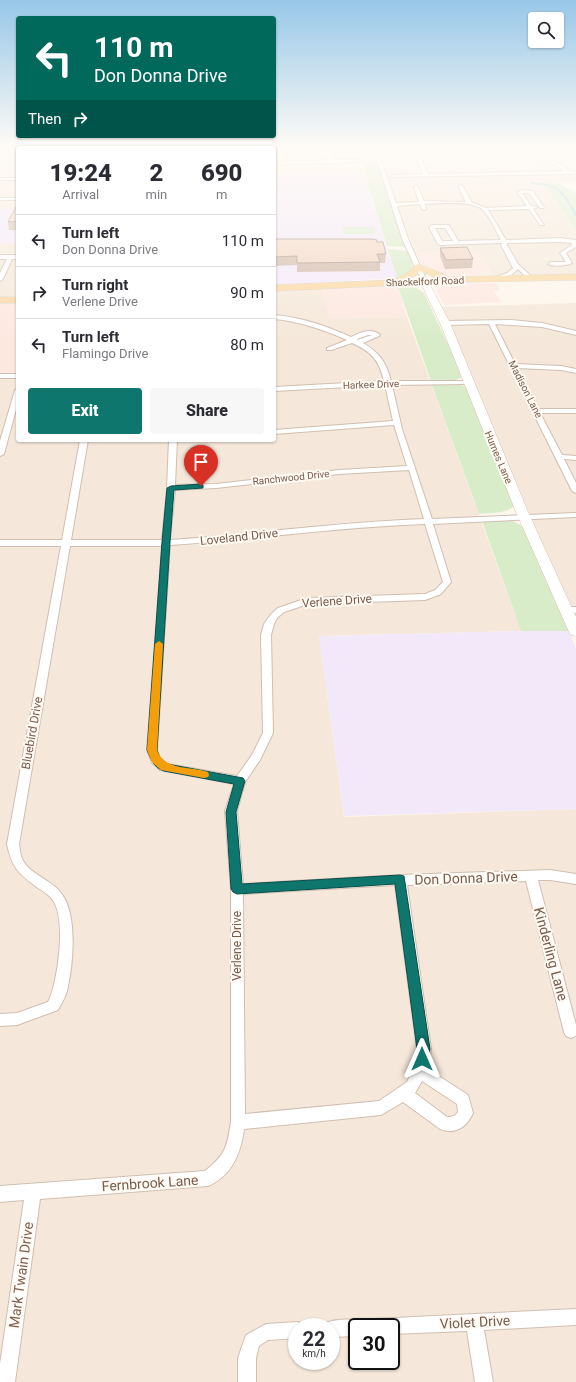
<!DOCTYPE html>
<html lang="en">
<head>
<meta charset="utf-8">
<style>
  body { margin:0; font-family:Roboto,sans-serif; background:#f7f7f7; color:#2b2b33; height:100vh; display:flex; flex-direction:column; font-size:15px; white-space:nowrap }
  * { box-sizing:border-box; margin:0 }
  p { font-size:13px; color:#7c7c81 }
  .icon { flex:none; width:22px; height:22px; fill:none; stroke:currentColor; stroke-width:2; stroke-linecap:round; stroke-linejoin:round }
  .map { position:relative; flex:1; overflow:hidden }
  .sheet { position:absolute; left:16px; top:146px; width:260px; height:296px; display:flex; flex-direction:column; background:#fff; border-radius:4px; box-shadow:0 1px 3px #0004 }
  .sheet>* { flex:none }
  .guide { position:absolute; left:16px; top:16px; width:260px; height:122px; border-radius:4px; box-shadow:0 1px 3px #0004; background:#00695c; color:#fff; overflow:hidden }
  .controls { position:absolute; left:528px; top:12px; display:grid; gap:8px }
  .controls a { display:grid; place-items:center; width:36px; height:36px; border-radius:4px; background:#fff; box-shadow:0 1px 3px #0004; font-size:20px }
  .speed { position:absolute; left:288px; top:1318px; display:flex; gap:8px; font-size:20px; font-weight:700; text-align:center }
  .speed>* { display:grid; place-content:center; width:52px; height:52px; border-radius:50%; background:#fff; box-shadow:0 1px 3px #0004; line-height:1 }
  .speed small { font-size:10px; font-weight:400 }
  .speed .limit { border:2px solid #111; border-radius:6px; background:#fff; color:#111 }
  .pin { position:absolute; display:grid; place-items:center; width:34px; height:34px; color:#fff; margin:-41px -17px; border-radius:50% 50% 50% 0; rotate:-45deg; box-shadow:0 0 4px #0007 }
  .pin .icon { rotate:45deg }
  .me { position:absolute; width:44px; margin:-22px; rotate:0deg; stroke-linejoin:round; filter:drop-shadow(0 0 3px #0008) }
  .turn { display:flex; align-items:center; gap:14px; height:84px; padding:0 12px; font-size:18px }
  .turn .icon { width:52px; height:52px; stroke-width:2.5 }
  .turn b { display:block; font-size:28px; line-height:34px }
  .then { display:flex; align-items:center; height:38px; padding:0 12px; background:#0003; gap:8px; font-size:15px }
  .eta { display:flex; justify-content:space-evenly; align-items:center; height:68px; text-align:center }
  .eta b { font-size:24px; font-weight:800; line-height:28px }
  .button { display:flex; gap:8px; margin-top:auto; padding:8px 12px }
  .button a { flex:1; height:46px; border-radius:4px; background:#0f766e; color:#fff; font-size:16px; font-weight:800; line-height:46px; text-align:center }
  .button a+a { background:#f7f7f7; color:#2b2b33 }
  ul { padding:0; list-style:none }
  li { display:flex; align-items:center; gap:12px; height:52px; padding:0 12px; border-top:1px solid #e1e1e2 }
  li div { flex:1 }
  li b { display:block; font-size:15px }
  li em { font-style:normal }
  .map>svg:first-child { display:block }
  .residential { fill:#f5e8da; fill-rule:evenodd }
  .commercial { fill:#fde8e0 }
  .education { fill:#f3e8fa }
  .green { fill:#d8ecc9 }
  .lines { fill:none; stroke-linecap:round; stroke-linejoin:round }
  .stream { stroke:#a5d3da; stroke-width:1.5 }
  .street-casing { stroke:#d1beb0; stroke-width:2 }
  .secondary-casing { stroke:#d6c0b0; stroke-width:1 }
  .primary-casing { stroke:#dad1cd; stroke-width:1 }
  .street { fill:#fff; fill-rule:evenodd }
  .secondary { fill:#fff; fill-rule:evenodd }
  .primary { fill:#fbd9a5; fill-rule:evenodd }
  .wall { fill:#d1b7a8 }
  .building { fill:#f3d5c3; stroke:#aa9588 }
  .route { fill:#0f766e; stroke:#0a4d48 }
  .slow { fill:#f59e0b }
  .labels { text-anchor:middle; stroke-width:4; stroke-linejoin:round; paint-order:stroke }
  .far-street-label { font-size:10px; fill:#7a5c4d; stroke:#fffaf3 }
  .street-label { font-size:12px; fill:#7a5c4d; stroke:#fffaf3 }
  .near-street-label { font-size:14px; fill:#7a5c4d; stroke:#fffaf3 }
</style>
</head>
<body>
<div class="map">
<svg width="576" height="1382" viewBox="0 0 576 1382">
  <rect width="100%" height="100%" fill="#fdf6ec"/>
  <path class="residential" d="M2 148H357L363 172 274 173V148H18V209H0V151Z
    M377 148H576V182L542 183 576 229V274L493 275 478 252 416 253 389 185Z
    M18 243V296L0 297V244Z
    M322 288 330 319 407 317 521 631 319 636 344 817 576 809V1382H0V378H15L16 380V383H18V440H274V290ZM297 1327H331V1361H297ZM357 1327H391V1361H357Z
    M576 303V624L441 307Z"/>
  <path class="commercial" d="M478 252 493 275 446 276 423 268 416 253Z
    M496 283 500 290 494 291 501 302 444 305 436 290 448 284Z
    M397 284 407 317 329 319 322 288Z
    M18 302V374H0V303Z"/>
  <path class="education" d="M363 172 397 278 274 285V173Z
    M0 209H18V243L0 244Z
    M521 631H569L576 649V809L344 816 319 636Z"/>
  <path class="green" d="M357 148H374L405 247 387 246Z
    M542 183H559L576 193V229Z
    M343 227H374L376 234H344Z
    M388 249 407 251 414 270 402 278H397Z
    M397 284 416 288 424 293 462 375V377L454 381H431Z
    M457 384 467 387 515 504C509 515 490 512 479 514L432 385Z
    M482 521H513L525 528 569 631H521Z"/>
  <g class="lines">
    <path class="stream" d="M531 183C537 184 544 184 551 186 564 190 569 204 576 215"/>
    <g class="street-casing">
      <path id="street" d="M326 148H330L333 160H358L360 161 331 164 329 163 274 164V162L328 160Z
        M373 148H377L396 203 419 202 414 187 416 186 418 187 424 201 466 202 458 186 462 185 471 201V202L486 208 527 206 517 192 524 190 533 191 544 208H540L529 193H522L531 206 537 207 533 209 544 225H540L529 209 488 210 506 240 560 238 576 240V247L566 253 572 263C566 266 554 267 548 264L551 262H566L560 253 572 245V243L560 242 507 243V245L518 264 533 278 528 279 518 269 511 275 496 279V277L507 273 513 268 501 245 502 243 440 245 437 243 429 227 432 225H449L458 241 501 240C496 231 491 218 483 210 473 200 438 203 425 204L426 209 424 210 422 209 420 204 397 206 409 241 427 281 422 282 403 241ZM435 228H445L453 241H442Z
        M412 148H416L428 174 563 171C553 158 533 164 522 152V148H526V152C536 160 548 158 559 164 567 167 566 171 576 172V174L390 177 392 175 423 174Z
        M447 148H461L454 151Z
        M18 158V160L0 161V159Z
        M0 178H18V180H0Z
        M0 198H18V200H0Z
        M0 255H18V259H12L3 279 0 281V273L7 259H0Z
        M274 315C300 317 327 326 351 337 360 333 371 327 380 335L379 336 363 343C380 353 386 362 391 381H470L471 382 468 384 392 385 402 429 432 519 576 513V517L433 524 451 582 441 594 425 600 308 604 284 612 277 618 274 624 271 635 273 733 260 760 245 782 237 811 243 884 400 875 550 870 576 874V884L550 880H538L576 1025V1036L571 1038 566 1036 564 1032 526 881 407 885 431 1049 428 1069 468 1095 473 1113C467 1127 455 1135 440 1129L403 1102 381 1115 244 1129C241 1153 232 1176 208 1186L40 1199 15 1382H0V1364L24 1200 0 1202V1186L205 1171C226 1154 227 1147 231 1122V889L225 811 234 784 160 770 152 763 147 750 162 546H70L19 844C20 848 20 852 21 856 27 874 51 879 61 893 78 914 73 966 67 991 65 998 61 1004 58 1010L17 1025 0 1026V1014L17 1013 48 1002C58 983 67 917 52 899 49 895 43 891 38 888 18 873 12 868 7 844L61 546H0V540H62L80 440H88L71 540H162L167 488 169 440H177L175 485 216 484 339 470 407 466 394 425 274 434V430L393 421 385 385 274 391V387L384 381C379 360 372 352 352 343L331 350H327V348L347 340C324 330 299 321 274 319ZM368 335H372L357 340V339ZM409 470 424 519C339 522 255 534 170 540L175 490 216 488 339 474ZM425 524 443 582 435 590 425 594 307 598 278 608 271 614 264 624 261 635 263 733 252 755 237 776 167 764 160 758 157 750 170 545C255 539 340 527 425 524ZM395 885 417 1049 414 1067 407 1082 379 1101 245 1114 243 894ZM422 1081 457 1104 458 1112C455 1116 453 1117 447 1117L415 1093Z
        M511 320 542 323 576 331V335L542 327 495 324 515 364 561 366 576 369V373L561 370 517 368 538 409H576V413H540L562 455 576 456V460L564 459 576 483V493L572 491 489 324 445 325 442 323 445 321Z
        M0 374H18V378H0Z
        M18 388V402L4 454 0 456V441L15 390Z
        M567 607H576V613L564 612 562 610 564 608Z
        M576 1309V1325L484 1330 493 1382H475L467 1331 391 1334V1327H357V1336L331 1337V1327H323L325 1323C336 1319 352 1318 363 1322L365 1327 367 1321 373 1319Z
        M297 1322 303 1324 304 1327H297V1338L268 1340 259 1346 256 1358V1382H238V1358L246 1335 266 1324Z"/>
    </g>
    <g class="secondary-casing">
      <path id="secondary" d="M424 278 428 281 450 323 528 512 576 617V636L571 635 569 632 516 512 440 323 420 281Z"/>
    </g>
    <g class="primary-casing">
      <path id="primary" d="M418 264 446 275 448 277 576 274V280L470 282 274 291V285L393 280 409 272 415 265ZM420 271 436 278 409 279 415 276Z
        M0 297H18V303H0Z"/>
    </g>
    <use href="#street" class="street"/>
    <use href="#secondary" class="secondary"/>
    <use href="#primary" class="primary"/>
  </g>
  <path class="wall" d="M18 205V230H9L8 222Z
    M274 239 377 242 386 254 385 263H380V271L297 272V265L274 266Z
    M440 248 473 259 472 268 445 269 440 256Z"/>
  <path class="building" d="M17 205H18V221L8 222Z
    M274 239H373L377 240V242H383L386 254H377L380 262 297 263V256L274 257Z
    M467 247 473 259 446 260 440 248Z"/>
  <linearGradient id="sky" x2="0" y2="1"><stop stop-color="#97c7e8"/><stop offset="0.43" stop-color="#fefbf6"/><stop offset="1" stop-color="#fefbf6" stop-opacity="0"/></linearGradient>
  <rect width="576" height="341" fill="url(#sky)"/>
  <path class="route" d="M201 484 203 485V488L174 490 170 542 157 750 160 758 167 764 243 778 245 781 236 812 242 884 400 875 404 876 430 1049 427 1063 422 1065 418 1063 416 1059 417 1049 395 884 237 894 233 892 231 889 226 812 234 784 164 771C154 768 151 759 147 750L162 542 167 488 171 486Z"/>
  <path class="slow" d="M159 641 163 644 157 750C165 771 189 766 208 772L209 775 208 777 204 778 161 770 152 762 147 750 155 644Z"/>
  <g class="labels">
    <g class="far-street-label">
      <text transform="translate(425 281) rotate(-2)" y="4">Shackelford Road</text>
      <text transform="translate(371 384) rotate(-2)" y="4">Harkee Drive</text>
      <text transform="translate(526 389) rotate(63)" y="4">Madison Lane</text>
      <text transform="translate(499 457) rotate(67)" y="4">Humes Lane</text>
      <text transform="translate(291 477) rotate(-6)" y="4">Ranchwood Drive</text>
    </g>
    <g class="street-label">
      <text transform="translate(239 537) rotate(-6)" y="4">Loveland Drive</text>
      <text transform="translate(337 601) rotate(-4)" y="4">Verlene Drive</text>
      <text transform="translate(32 733) rotate(-80)" y="4">Bluebird Drive</text>
      <text transform="translate(237 946) rotate(-90)" y="4">Verlene Drive</text>
    </g>
    <g class="near-street-label">
      <text transform="translate(466 878) rotate(-2)" y="5">Don Donna Drive</text>
      <text transform="translate(551 954) rotate(75)" y="5">Kinderling Lane</text>
      <text transform="translate(150 1183) rotate(-4)" y="5">Fernbrook Lane</text>
      <text transform="translate(21 1275) rotate(-82)" y="5">Mark Twain Drive</text>
      <text transform="translate(475 1322) rotate(-3)" y="5">Violet Drive</text>
    </g>
  </g>
</svg>
<div class="controls">
<a><svg class="icon" aria-label="search" viewBox="0 0 24 24"><circle cx="10" cy="10" r="6"/><path d="M15 15l6 6"/></svg></a>
</div>
<div class="speed"><div>22<small>km/h</small></div><div class="limit">30</div></div>
<div class="pin" style="left:201px;top:486px;background:#d93025"><svg class="icon" aria-label="arrive" viewBox="0 0 24 24"><path d="M6 21V4h12l-3 4 3 4H6"/></svg></div>
<svg class="me" style="left:422px;top:1059px" viewBox="-20 -20 40 40"><path d="M0-17L14 15 0 8-14 15z" fill="#0f766e" stroke="#fff" stroke-width="4"/></svg>
<div class="guide">
<div class="turn"><svg class="icon" aria-label="left" viewBox="0 0 24 24"><path d="M17 20v-9H6M10 6l-5 5 5 5"/></svg><div><b>110 m</b>Don Donna Drive</div></div>
<div class="then">Then<svg class="icon" aria-label="right" viewBox="0 0 24 24"><path d="M7 20v-9h11M14 6l5 5-5 5"/></svg></div>
</div>
<section class="sheet">
<div class="eta">
<div><b>19:24</b><p>Arrival</p></div>
<div><b>2</b><p>min</p></div>
<div><b>690</b><p>m</p></div>
</div>
<ul>
<li><svg class="icon" aria-label="left" viewBox="0 0 24 24"><path d="M17 20v-9H6M10 6l-5 5 5 5"/></svg><div><b>Turn left</b><p>Don Donna Drive</p></div><em>110 m</em></li>
<li><svg class="icon" aria-label="right" viewBox="0 0 24 24"><path d="M7 20v-9h11M14 6l5 5-5 5"/></svg><div><b>Turn right</b><p>Verlene Drive</p></div><em>90 m</em></li>
<li><svg class="icon" aria-label="left" viewBox="0 0 24 24"><path d="M17 20v-9H6M10 6l-5 5 5 5"/></svg><div><b>Turn left</b><p>Flamingo Drive</p></div><em>80 m</em></li>
</ul>
<div class="button"><a>Exit</a><a>Share</a></div>
</section>
</div>
</body>
</html>
